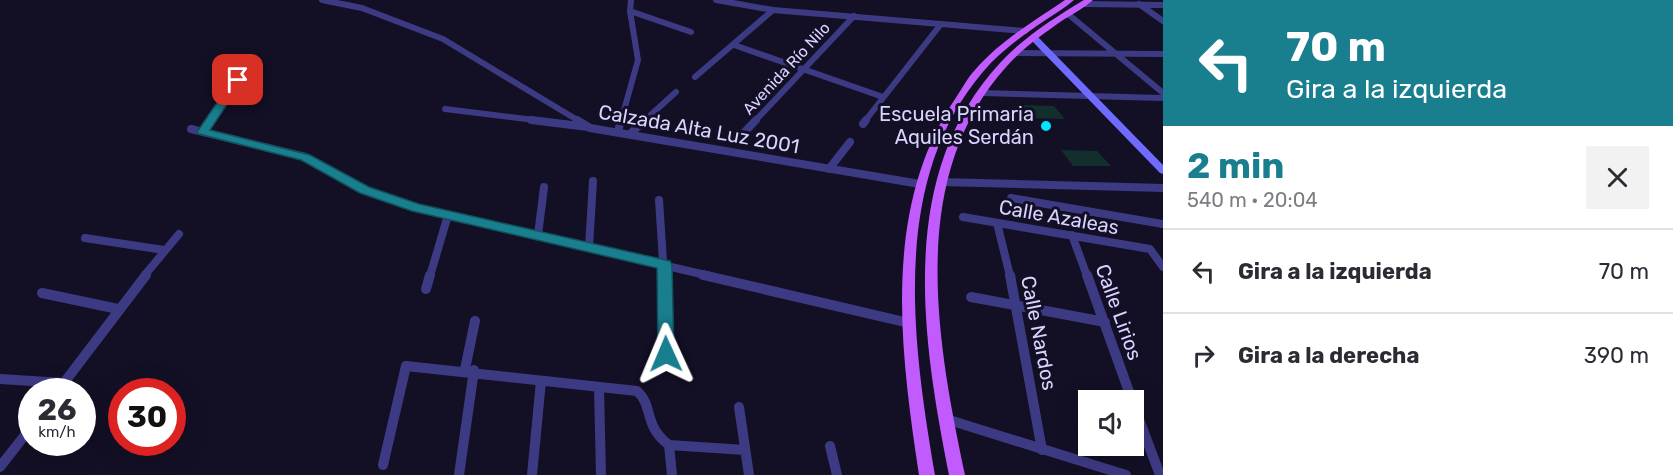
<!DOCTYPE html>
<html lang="es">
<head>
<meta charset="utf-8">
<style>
  body { margin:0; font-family:Rubik,sans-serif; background:#f2f2f3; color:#2b2b33; height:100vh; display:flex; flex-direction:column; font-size:22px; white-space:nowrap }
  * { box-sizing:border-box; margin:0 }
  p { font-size:20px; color:#7c7c81 }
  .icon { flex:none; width:33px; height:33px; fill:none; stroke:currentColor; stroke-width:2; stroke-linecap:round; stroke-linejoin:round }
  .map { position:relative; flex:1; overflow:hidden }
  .details { display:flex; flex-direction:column; background:#fff; width:510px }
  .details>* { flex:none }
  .hud { background:#197e8d; color:#fff; overflow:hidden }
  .fabs { position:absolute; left:1078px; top:390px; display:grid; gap:12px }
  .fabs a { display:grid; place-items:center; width:66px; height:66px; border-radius:0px; background:#fff; box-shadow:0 6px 24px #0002; font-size:30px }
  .speed { position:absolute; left:18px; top:378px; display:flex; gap:12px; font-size:30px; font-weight:700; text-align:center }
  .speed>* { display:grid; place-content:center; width:78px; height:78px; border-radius:50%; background:#fff; box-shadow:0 6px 24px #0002; line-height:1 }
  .speed small { font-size:15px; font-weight:400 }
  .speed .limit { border:9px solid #d22; background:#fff; color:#111 }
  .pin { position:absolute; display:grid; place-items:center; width:51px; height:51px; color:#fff; margin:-26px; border-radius:12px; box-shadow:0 3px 9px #0006 }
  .me { position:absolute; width:66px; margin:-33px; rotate:359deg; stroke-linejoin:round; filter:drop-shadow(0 0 4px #0008) }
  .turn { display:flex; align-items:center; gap:21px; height:126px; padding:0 24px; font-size:27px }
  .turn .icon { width:78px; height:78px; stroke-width:2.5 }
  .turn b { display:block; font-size:42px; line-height:51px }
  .round { display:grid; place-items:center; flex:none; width:63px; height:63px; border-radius:0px; background:#f2f2f3 }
  .headline { display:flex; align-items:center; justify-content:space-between; height:102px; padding:0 24px }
  h1 { font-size:36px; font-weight:700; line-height:45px; color:#197e8d }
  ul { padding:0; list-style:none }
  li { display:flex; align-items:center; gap:18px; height:84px; padding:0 24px; border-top:2px solid #e1e1e2 }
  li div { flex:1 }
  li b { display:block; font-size:22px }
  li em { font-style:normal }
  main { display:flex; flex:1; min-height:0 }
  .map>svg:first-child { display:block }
  .green { fill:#122f2e }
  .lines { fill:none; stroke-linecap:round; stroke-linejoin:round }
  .street-far2 { stroke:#3d3a84; stroke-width:6 }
  .street-far1 { stroke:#3d3a84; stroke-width:8 }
  .street { stroke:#3d3a84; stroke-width:10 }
  .secondary { fill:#6f6bfe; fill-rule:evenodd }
  .primary { fill:#c15bfe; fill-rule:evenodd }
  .route { fill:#197e8d; stroke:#10525c; stroke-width:1.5 }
  .poi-dot { fill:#02e3fc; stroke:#130f25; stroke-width:2 }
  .labels { text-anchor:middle; stroke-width:6; stroke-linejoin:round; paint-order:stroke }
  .far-street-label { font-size:16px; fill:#d8d3ff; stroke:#130f25 }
  .poi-label { font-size:20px; fill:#d8d3ff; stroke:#130f25; text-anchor:end }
  .street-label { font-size:20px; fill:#d8d3ff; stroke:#130f25 }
</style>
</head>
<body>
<main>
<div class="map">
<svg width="1163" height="475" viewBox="0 0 1163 475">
  <rect width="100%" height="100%" fill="#130f25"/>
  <path class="green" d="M1015 105 1054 106 1065 119 1025 118Z
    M1061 150 1097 151 1111 166H1073Z"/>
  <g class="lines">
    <path class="street-far2" d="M322 0 362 8 443 39 579 121
      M716 0 773 10 1025 31
      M1083 4 1163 5
      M1139 4 1163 21
      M630 11 691 32
      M1068 14 1163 93
      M734 45 883 97
      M1016 53 1163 54
      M695 77 773 10
      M983 93 1163 98
      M445 109 543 121
      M210 121 250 63
      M621 121 638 60 630 11 631 0
      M644 121 676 92
      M755 121 854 16
      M865 121 941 24"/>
    <path class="street-far1" d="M531 120 588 127
      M577 120 590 128 920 184
      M863 124 866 120
      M191 129 306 157 364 190 417 208 710 276
      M203 132 211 120
      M618 132 621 120
      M630 134 645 120
      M738 139 756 120
      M829 169 850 142
      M941 182 1163 188
      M1011 198 1163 224
      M659 200 664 276
      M963 217 1150 249 1163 267
      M997 223 1010 276
      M538 235 544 187
      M1072 235 1087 276
      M85 238 164 250
      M589 247 593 181
      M144 276 179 234
      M430 276 448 215"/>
    <path class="street" d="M664 275 666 354
      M703 275 909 323
      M1010 275 1042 450
      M1087 275 1132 400
      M426 289 430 275
      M42 293 118 309
      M971 297 1105 322
      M465 369 475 321
      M0 379 64 383
      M599 388 601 475
      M57 392 146 275
      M1134 406 1160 475
      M739 407 749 475
      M946 419 1126 475
      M669 445 745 450
      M669 445 672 475
      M830 446 837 475
      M383 465 406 366 637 391C654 406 643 426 669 445
      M0 467 32 426
      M459 475 474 370
      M532 475 541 381"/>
    <path class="secondary" d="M1031 36H1037L1163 165V174L1160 173 1031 40Z"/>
    <path class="primary" d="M1065 0H1074C1065 8 1054 14 1044 21 1022 36 999 52 982 73 889 183 913 345 935 475H919C900 349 881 207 957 96 963 87 968 77 975 70 1000 41 1034 21 1065 0Z
      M1084 0H1093C1084 8 1073 14 1063 20 1043 34 1023 48 1007 66 906 177 937 342 965 475H949C922 338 896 175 1000 63 1024 37 1054 18 1084 0Z"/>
  </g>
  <path class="route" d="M238 77 243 80 210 130 310 155 369 187 419 204 670 261 672 265 674 354 671 359 666 361 660 359 658 354 657 268 412 211 360 193 301 160 199 134 197 132 234 78Z"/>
  <circle class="poi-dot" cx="1046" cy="126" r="6"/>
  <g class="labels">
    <g class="far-street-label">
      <text transform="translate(786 68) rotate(-47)" y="6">Avenida Río Nilo</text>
    </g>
    <g class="poi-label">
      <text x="1034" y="121">Escuela Primaria<tspan x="1034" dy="23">Aquiles Serdán</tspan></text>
    </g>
    <g class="street-label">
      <text transform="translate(699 129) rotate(10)" y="7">Calzada Alta Luz 2001</text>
      <text transform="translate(1059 217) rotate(10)" y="7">Calle Azaleas</text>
      <text transform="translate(1119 312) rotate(70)" y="7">Calle Lirios</text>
      <text transform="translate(1039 333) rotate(79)" y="7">Calle Nardos</text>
    </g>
  </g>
</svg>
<div class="fabs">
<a><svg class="icon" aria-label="sound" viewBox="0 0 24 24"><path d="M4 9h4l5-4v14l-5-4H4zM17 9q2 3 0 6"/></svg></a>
</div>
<div class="speed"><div>26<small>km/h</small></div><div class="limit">30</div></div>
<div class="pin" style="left:238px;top:80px;background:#d93025"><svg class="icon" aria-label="arrive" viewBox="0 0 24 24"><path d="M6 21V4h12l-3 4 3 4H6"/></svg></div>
<svg class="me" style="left:666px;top:354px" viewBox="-20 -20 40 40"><path d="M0-17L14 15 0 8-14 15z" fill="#197e8d" stroke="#fff" stroke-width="4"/></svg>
</div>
<section class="details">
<div class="hud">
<div class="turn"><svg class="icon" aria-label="left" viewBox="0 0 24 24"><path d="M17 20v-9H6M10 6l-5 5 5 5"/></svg><div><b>70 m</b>Gira a la izquierda</div></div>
</div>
<div class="headline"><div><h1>2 min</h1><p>540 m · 20:04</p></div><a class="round"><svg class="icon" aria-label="close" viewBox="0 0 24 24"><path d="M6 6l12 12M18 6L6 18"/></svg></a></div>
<ul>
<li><svg class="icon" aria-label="left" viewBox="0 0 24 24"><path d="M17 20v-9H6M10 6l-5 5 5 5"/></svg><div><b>Gira a la izquierda</b></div><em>70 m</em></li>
<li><svg class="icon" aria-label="right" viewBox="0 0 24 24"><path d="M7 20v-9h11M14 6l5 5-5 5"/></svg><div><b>Gira a la derecha</b></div><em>390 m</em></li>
</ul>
</section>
</main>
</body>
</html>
